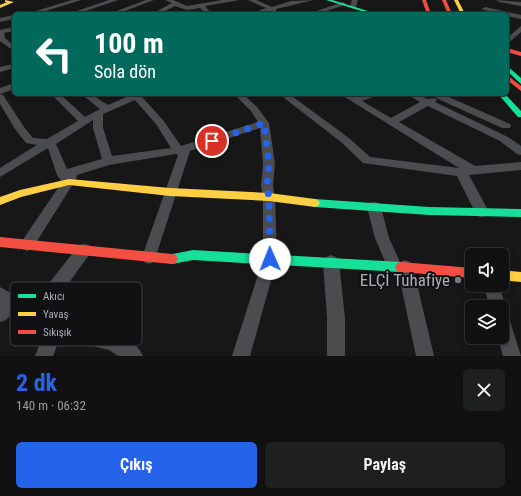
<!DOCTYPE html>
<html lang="tr">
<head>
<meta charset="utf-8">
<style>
  body { margin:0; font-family:"Roboto Condensed",sans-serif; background:#1e1f1f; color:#f1f3f6; height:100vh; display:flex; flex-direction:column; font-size:15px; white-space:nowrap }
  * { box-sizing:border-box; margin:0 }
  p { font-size:13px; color:#9c9d9f }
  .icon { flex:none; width:22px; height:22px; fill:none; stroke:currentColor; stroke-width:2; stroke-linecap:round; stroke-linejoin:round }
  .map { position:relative; height:356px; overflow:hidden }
  .panel { display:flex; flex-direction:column; background:#111; flex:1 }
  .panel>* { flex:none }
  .banner { position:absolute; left:12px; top:12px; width:497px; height:84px; border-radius:6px; box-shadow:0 2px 6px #0003,0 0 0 1px #303131; background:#00695c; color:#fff; overflow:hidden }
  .tools { position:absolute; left:465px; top:248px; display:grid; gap:8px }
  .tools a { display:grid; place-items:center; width:44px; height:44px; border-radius:6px; background:#111; box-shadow:0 2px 6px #0003,0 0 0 1px #303131; font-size:20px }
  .pin { position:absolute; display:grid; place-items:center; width:34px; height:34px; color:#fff; margin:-17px; border:2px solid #fff; border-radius:50%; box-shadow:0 1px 4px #0007 }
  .me { position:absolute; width:44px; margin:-22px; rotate:359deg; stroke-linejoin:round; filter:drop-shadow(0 0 3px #0008) }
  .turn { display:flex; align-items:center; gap:14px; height:84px; padding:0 16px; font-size:18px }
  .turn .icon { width:52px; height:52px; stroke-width:2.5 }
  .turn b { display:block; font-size:28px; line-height:34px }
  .round { display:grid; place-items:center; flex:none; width:42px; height:42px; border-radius:6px; background:#1e1f1f }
  .overview { display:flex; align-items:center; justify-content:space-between; height:68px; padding:0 16px }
  h1 { font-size:24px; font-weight:700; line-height:30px; color:#2563eb }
  .cta { display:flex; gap:8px; margin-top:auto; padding:8px 16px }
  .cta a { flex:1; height:46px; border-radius:6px; background:#2563eb; color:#fff; font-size:16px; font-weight:700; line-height:46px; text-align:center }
  .cta a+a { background:#1e1f1f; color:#f1f3f6 }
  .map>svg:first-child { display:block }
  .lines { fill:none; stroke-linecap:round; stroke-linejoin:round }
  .street { fill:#4b4c50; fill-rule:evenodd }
  .fast { fill:#16e098; fill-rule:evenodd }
  .slow { fill:#ffcf43; fill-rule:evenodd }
  .jam { fill:#f24e42; fill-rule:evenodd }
  .route { stroke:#2563eb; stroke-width:7; stroke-dasharray:0 12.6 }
  .poi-dot { fill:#757880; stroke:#111113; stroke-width:1.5 }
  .labels { text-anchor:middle; stroke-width:4; stroke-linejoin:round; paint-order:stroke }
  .near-poi-label { font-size:17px; fill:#a8adb8; stroke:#111113; text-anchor:end }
  .key { fill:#111113; stroke:#3e4045; stroke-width:1 }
  .key-label { font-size:11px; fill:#a8adb8 }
</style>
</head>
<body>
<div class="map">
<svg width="521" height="356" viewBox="0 0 521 356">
  <rect width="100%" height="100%" fill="#171717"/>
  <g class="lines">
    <path class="street" d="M72 0H81L36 14H26Z
      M109 0H118L77 14H68Z
      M146 0H154L117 14 111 13Z
      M165 0H173L187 6 222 0H240L205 6 212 14H206L200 8 187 10 175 6 159 14H152L172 3Z
      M248 0H256L272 7 291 1 314 0 276 9V11C267 11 259 14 250 14L266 8Z
      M352 0H358L356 7 353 9 350 7Z
      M496 0 521 2V6L499 2Z
      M343 2 345 3V5L317 14H308Z
      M485 7 521 15V19L507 16V14L483 10 482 9Z
      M14 15V19L0 22V18Z
      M521 26V32L507 44V38Z
      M14 27V31L4 33 5 38 14 46V49H11L0 41V30Z
      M14 64V68L0 72V67Z
      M14 83V89L0 94V88Z
      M0 94 3 95 24 127 33 138 47 139 78 121 51 94H60L85 117 100 109 81 94H91L108 105 133 94H145L142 97 163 120 181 146 258 122 251 111 234 94H243L257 107 269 123 275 164 273 186 275 197 277 259 250 356H232L263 259V197L261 186 263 164 260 128 190 151 154 262 149 264 144 262 142 257 178 155 176 154 109 165 77 175 76 179 32 249 27 251 22 249 20 245 22 241 62 182 57 175 48 148 0 177V168L37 145 26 143 15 129 0 104ZM135 100 156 124 171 148 112 156 103 128V114ZM93 120V128L102 159 67 169 56 144Z
      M279 94H289L349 138 370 157 459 168 340 94H350L355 97 364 94H377L376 96 362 101 391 118 420 102 406 94H417L427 99 435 98 437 100 435 102 508 137 521 146V155L517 154 500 141 428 106 399 122 475 166 521 162V170L469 175 489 212 487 216 482 217 477 216 457 176 363 163 341 142Z
      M436 94H442L510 124 511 126 510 128H502L436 98 435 96Z
      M374 202 379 203 381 207 389 238 400 262 405 260 410 262 413 267 434 356H416L398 271 394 273 389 271 375 238 367 207 369 203Z
      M84 244 89 245 91 250 89 255 47 313C51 315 56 319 60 320 84 328 133 331 143 356H118L109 350 60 338 53 356H35L45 331 13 312 6 320 0 322V287L32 305 79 245Z
      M331 255 336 257 339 262 345 318V356H327V318L323 262 326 257Z
      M483 285H499L506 307 504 313 508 315 521 356H503L498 337H502V307H490Z"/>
    <path class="fast" d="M326 0H332L378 14H371Z
      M507 66 521 78V84L507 71Z
      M498 94H505L521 111V117H518Z
      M315 199 429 207 521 209V217L429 215 315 207 312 206 310 203 312 200Z
      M193 250 401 262 405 263 407 267 405 271 401 272 193 260 172 264 168 263 166 259 168 255Z"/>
    <path class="slow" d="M5 0 14 2 0 8V5L7 2H5Z
      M454 0H458L465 14H461Z
      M69 179 170 188 269 193 315 199 318 200 320 203 318 206 315 207 269 201 170 196 69 185 21 197 0 205V197L20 190Z
      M502 270 521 272V282L502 280Z"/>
    <path class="jam" d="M422 0H426L431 14H427Z
      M442 0H446L452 14H448Z
      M507 48 521 52V56L507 52Z
      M507 75 521 86V91L507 80Z
      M0 237 172 254 176 255 178 259 176 263 172 264 0 247Z
      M401 262 472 268V278L401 272 397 271 395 267 397 263Z"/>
  </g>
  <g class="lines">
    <path class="route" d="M212 141 264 123 269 164 267 186 269 198 270 259"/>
  </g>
  <circle class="poi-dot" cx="458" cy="280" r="4"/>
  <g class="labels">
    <g class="near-poi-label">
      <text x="450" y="286">ELÇİ Tuhafiye</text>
    </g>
  </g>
  <rect x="10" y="282" width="132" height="64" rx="6" class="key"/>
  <rect x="18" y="294" width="18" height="4" fill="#16e098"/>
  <rect x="18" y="312" width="18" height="4" fill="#ffcf43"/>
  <rect x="18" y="330" width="18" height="4" fill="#f24e42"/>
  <g class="key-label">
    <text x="43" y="300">Akıcı</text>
    <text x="43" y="318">Yavaş</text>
    <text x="43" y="336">Sıkışık</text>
  </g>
</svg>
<div class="tools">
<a><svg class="icon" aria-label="sound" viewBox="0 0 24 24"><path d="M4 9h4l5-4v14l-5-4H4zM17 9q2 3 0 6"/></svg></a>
<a><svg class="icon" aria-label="layers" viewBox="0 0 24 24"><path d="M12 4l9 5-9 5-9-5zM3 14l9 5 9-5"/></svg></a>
</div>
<div class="pin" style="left:212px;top:141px;background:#d93025"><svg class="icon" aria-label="arrive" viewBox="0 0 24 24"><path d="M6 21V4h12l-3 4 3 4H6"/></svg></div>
<svg class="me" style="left:270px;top:259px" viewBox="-20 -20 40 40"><circle r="19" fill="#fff"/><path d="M0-13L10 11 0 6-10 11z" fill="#2563eb"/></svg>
<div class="banner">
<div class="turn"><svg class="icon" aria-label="left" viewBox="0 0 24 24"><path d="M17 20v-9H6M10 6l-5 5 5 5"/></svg><div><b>100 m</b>Sola dön</div></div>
</div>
</div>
<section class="panel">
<div class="overview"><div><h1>2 dk</h1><p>140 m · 06:32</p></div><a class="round"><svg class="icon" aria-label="close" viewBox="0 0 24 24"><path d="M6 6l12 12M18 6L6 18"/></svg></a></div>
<div class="cta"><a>Çıkış</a><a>Paylaş</a></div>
</section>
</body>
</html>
